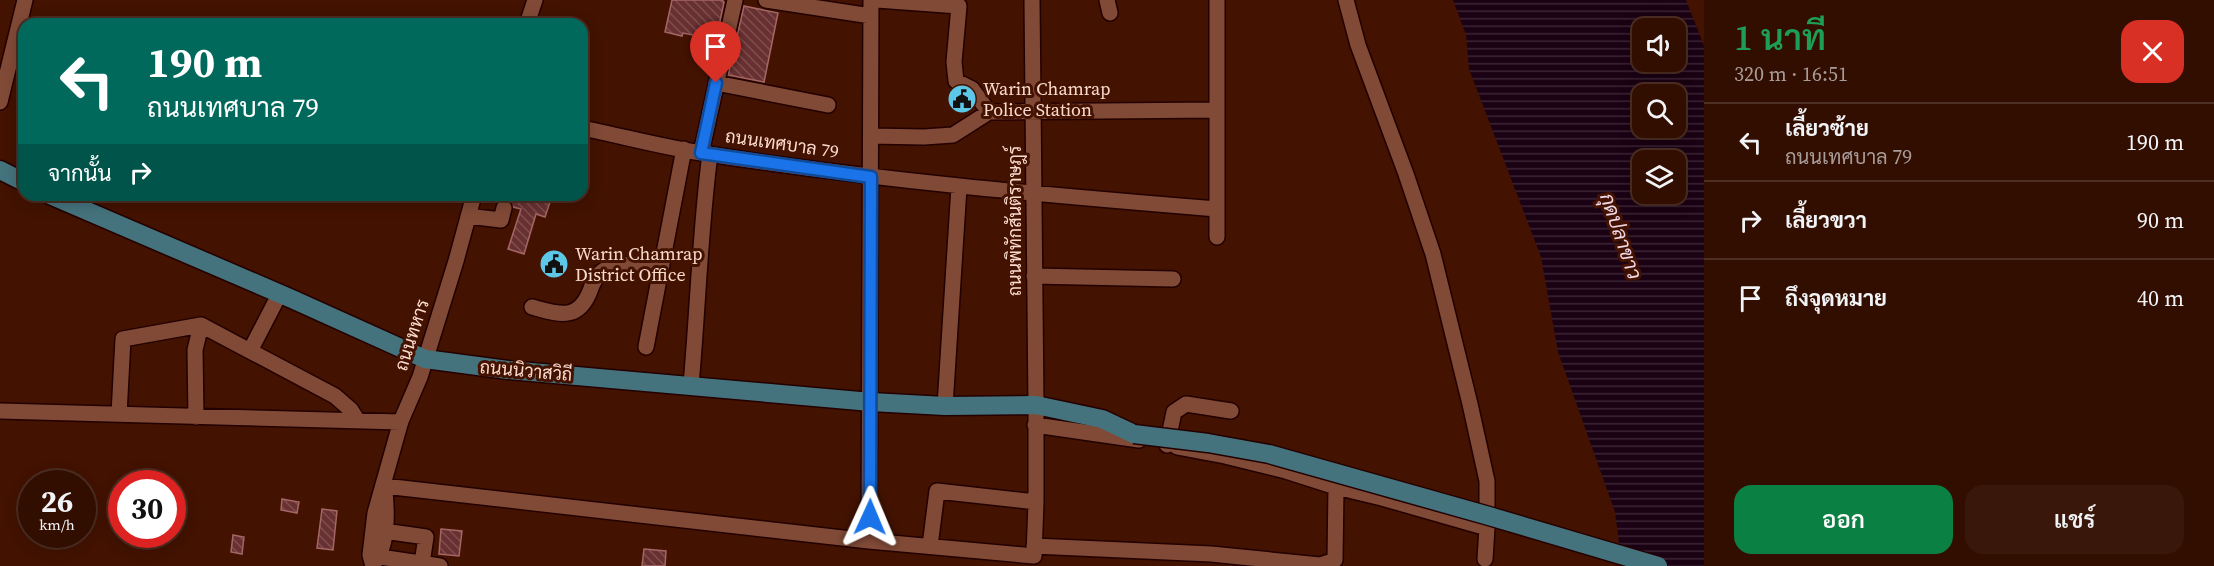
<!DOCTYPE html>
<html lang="th">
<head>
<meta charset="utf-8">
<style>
  body { margin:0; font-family:"Source Serif 4",Sarabun,serif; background:#3a170b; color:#f1f3f6; height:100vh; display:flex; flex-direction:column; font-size:22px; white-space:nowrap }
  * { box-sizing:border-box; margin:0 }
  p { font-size:20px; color:#a89c99 }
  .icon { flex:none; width:33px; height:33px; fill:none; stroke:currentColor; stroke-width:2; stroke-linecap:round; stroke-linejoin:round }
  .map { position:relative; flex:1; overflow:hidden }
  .sheet { display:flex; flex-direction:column; background:#320e01; width:510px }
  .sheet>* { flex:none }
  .top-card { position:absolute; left:18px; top:18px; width:570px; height:183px; border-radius:18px; box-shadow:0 3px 15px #0003,0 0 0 2px #4d2e23; background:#00695c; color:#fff; overflow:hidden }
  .fabs { position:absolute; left:1632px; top:18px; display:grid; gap:12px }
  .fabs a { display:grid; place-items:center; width:54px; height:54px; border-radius:12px; background:#320e01; box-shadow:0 3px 15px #0003,0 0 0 2px #4d2e23; font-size:30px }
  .speed { position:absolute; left:18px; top:470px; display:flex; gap:12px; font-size:30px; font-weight:700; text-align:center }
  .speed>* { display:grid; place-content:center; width:78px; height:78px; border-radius:50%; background:#320e01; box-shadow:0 3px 15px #0003,0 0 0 2px #4d2e23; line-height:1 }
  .speed small { font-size:15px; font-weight:400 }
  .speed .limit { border:9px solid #d22; background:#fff; color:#111 }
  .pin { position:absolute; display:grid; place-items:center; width:51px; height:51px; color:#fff; margin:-62px -26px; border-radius:50% 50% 50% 0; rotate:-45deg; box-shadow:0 0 6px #0007 }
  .pin .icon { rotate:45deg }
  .me { position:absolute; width:66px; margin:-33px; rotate:1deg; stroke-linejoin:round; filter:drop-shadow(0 0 4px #0008) }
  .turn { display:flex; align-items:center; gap:21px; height:126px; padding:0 30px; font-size:27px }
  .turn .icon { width:78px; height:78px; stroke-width:2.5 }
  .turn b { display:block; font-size:42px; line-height:51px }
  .then { display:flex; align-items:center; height:57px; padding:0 30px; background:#0003; gap:12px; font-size:22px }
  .round { display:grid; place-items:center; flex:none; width:63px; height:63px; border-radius:18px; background:#3a170b }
  .overview { display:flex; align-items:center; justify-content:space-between; height:102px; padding:0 30px }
  h1 { font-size:36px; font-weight:600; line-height:45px; color:#1e9e55 }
  .action { display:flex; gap:12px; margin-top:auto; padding:12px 30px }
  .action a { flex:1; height:69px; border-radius:18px; background:#0b8043; color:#fff; font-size:24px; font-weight:600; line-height:69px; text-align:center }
  .action a+a { background:#3a170b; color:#f1f3f6 }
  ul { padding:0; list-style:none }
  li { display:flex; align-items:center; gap:18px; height:78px; padding:0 30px; border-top:2px solid #4d2e23 }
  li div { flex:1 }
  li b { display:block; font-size:22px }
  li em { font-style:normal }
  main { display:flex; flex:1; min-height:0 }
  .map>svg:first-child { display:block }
  .water { fill:url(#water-rules); fill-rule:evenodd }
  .building { fill:url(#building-back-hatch); stroke:#a56666; stroke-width:1.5 }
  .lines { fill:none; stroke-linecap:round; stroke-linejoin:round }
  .minor-tunnel { stroke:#5f3020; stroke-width:15; stroke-dasharray:15 8; stroke-linecap:butt }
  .minor-casing { stroke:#230100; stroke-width:18 }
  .major-casing { stroke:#230100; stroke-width:21 }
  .minor { stroke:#814a37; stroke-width:15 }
  .major { stroke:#45737d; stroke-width:18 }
  .major-bridge-casing { stroke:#230100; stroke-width:21; stroke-linecap:butt }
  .major-bridge { stroke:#45737d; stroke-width:18 }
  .route-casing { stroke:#114b97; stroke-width:15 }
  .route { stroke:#1a73e8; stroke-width:10 }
  .labels { text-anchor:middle; stroke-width:6; stroke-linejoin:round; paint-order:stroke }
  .poi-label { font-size:18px; fill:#fcdbcf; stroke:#431201; text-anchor:start }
  .street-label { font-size:18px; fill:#fcdbcf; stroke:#431201 }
  .water-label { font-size:20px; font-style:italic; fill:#f1d8e8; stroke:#431201 }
</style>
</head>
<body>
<main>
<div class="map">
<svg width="1704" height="566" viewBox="0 0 1704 566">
  <defs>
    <pattern id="water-rules" width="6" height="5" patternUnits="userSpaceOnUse" patternTransform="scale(1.5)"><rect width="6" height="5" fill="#1a0113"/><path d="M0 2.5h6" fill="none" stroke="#3c2534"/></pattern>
    <pattern id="building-back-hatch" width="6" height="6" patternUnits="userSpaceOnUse" patternTransform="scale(1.5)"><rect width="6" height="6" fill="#683031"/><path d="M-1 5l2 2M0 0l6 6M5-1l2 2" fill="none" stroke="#7e4d4e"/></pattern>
  </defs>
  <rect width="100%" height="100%" fill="#431201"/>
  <path class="water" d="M1453 0H1686L1704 46V566H1622L1615 512 1558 352 1541 257 1469 69 1466 35ZM1642 28H1676V62H1642ZM1642 94H1676V128H1642ZM1642 160H1676V194H1642Z"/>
  <path class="building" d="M672 0H722L724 2 711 65H709L714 39 683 33 682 36 665 32Z
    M744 6 778 13 764 82 728 75Z
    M502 195H540L551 199 545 217 536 214 524 254 508 249 521 209 513 207 511 201 507 199H501Z
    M282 499 299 502 297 513 281 510Z
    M322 509 337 511 333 550 317 548Z
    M441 529 462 531 459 556 439 554Z
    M233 535 244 537 242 554 231 552Z
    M644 549 666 551 665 566H642Z"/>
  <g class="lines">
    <path class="minor-tunnel" d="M504 208 508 195"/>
    <g class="minor-casing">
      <path id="minor" d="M766 0 871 16
        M877 0 959 6 954 62 956 81 972 89 989 112
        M1107 0 1110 13
        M1217 0V237
        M1346 0 1358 45 1406 174 1433 254 1470 404 1487 481V528
        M527 24 535 0
        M716 83 828 105
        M0 102 25 0
        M582 128C622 136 662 147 702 153 873 180 1045 195 1217 209
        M871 136 924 137 953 135 989 112 1217 110
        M701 153 735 0
        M468 216 501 220 504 208
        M1034 276 1173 279
        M532 307C558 314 578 322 590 291 593 282 597 273 606 269 620 261 645 266 662 266
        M646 347 684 149
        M250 351 279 295
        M691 385C698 308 700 230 710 154
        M945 406 959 187
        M0 411 401 422
        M119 414 123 339 201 325
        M196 417 195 350 201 325 335 396 351 410 358 421
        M1035 425 1139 440
        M1167 445 1174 412 1186 404 1231 411
        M1177 447 1225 456 1286 471 1336 487 1382 498 1487 528 1485 559
        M384 486 869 541 1034 556 1036 502V405L1032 0
        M384 531 426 537 422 563
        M869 541 871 0
        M930 546 937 491 1036 502
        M1034 546 1211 554 1320 565 1335 560 1336 487
        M380 557 440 566
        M373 564C388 548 387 512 385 492
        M373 566 370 555 375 513 401 421 420 377 456 261 474 195"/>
    </g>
    <g class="major-casing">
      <path id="major" d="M0 170 24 182
        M50 195 292 299 425 359 508 370 871 402 945 406 1036 405 1102 419 1134 434"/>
    </g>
    <use href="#minor" class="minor"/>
    <use href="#major" class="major"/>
    <g class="major-bridge-casing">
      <path id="major-bridge" d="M1134 434 1208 443 1269 454 1489 516 1658 566"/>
    </g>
    <use href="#major-bridge" class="major-bridge"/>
  </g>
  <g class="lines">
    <g class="route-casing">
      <path id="route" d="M716 83 701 153 871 177 870 517"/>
    </g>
    <use href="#route" class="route"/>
  </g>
  <defs>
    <g id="civic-disc" transform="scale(1.5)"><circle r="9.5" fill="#5cc7e7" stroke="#431201"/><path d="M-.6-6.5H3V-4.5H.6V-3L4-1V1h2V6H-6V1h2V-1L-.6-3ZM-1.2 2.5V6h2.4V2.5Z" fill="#111"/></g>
  </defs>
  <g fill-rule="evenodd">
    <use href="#civic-disc" x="962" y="99"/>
    <use href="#civic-disc" x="554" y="264"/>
  </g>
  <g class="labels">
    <g class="poi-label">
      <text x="983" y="95">Warin Chamrap<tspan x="983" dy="21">Police Station</tspan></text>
      <text x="575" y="260">Warin Chamrap<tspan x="575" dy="21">District Office</tspan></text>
    </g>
    <g class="street-label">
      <text transform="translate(782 144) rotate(8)" y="6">ถนนเทศบาล 79</text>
      <text transform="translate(1015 221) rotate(-90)" y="6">ถนนพิทักสันติราษฎร์</text>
      <text transform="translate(412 335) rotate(-72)" y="6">ถนนทหาร</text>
      <text transform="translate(526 371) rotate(5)" y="6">ถนนนิวาสวิถี</text>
    </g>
    <g class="water-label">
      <text transform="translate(1621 236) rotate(71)" y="7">กุดปลาขาว</text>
    </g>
  </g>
</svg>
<div class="fabs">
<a><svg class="icon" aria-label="sound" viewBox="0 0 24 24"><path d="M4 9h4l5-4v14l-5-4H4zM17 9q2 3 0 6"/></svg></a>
<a><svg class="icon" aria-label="search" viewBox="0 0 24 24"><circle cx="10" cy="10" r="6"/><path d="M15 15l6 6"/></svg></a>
<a><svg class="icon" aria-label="layers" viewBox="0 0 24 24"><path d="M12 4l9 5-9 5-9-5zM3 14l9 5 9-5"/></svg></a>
</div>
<div class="speed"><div>26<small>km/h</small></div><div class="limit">30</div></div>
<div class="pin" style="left:716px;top:83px;background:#d93025"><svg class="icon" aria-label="arrive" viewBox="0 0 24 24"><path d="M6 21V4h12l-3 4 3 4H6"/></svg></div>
<svg class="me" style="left:870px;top:517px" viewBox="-20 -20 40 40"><path d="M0-17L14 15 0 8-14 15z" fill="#1a73e8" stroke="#fff" stroke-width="4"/></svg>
<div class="top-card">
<div class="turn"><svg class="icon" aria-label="left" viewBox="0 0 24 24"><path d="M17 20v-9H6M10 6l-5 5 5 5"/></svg><div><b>190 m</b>ถนนเทศบาล 79</div></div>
<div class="then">จากนั้น<svg class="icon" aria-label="right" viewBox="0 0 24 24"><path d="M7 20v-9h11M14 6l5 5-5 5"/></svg></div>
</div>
</div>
<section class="sheet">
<div class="overview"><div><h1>1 นาที</h1><p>320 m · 16:51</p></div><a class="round" style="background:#d93025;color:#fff"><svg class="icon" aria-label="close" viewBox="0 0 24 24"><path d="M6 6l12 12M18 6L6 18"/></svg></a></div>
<ul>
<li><svg class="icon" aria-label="left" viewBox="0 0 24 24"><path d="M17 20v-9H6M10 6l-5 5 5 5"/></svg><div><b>เลี้ยวซ้าย</b><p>ถนนเทศบาล 79</p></div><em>190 m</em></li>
<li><svg class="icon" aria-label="right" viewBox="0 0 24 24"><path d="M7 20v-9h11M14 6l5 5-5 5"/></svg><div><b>เลี้ยวขวา</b></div><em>90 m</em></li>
<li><svg class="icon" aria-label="arrive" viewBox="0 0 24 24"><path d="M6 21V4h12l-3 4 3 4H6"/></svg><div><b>ถึงจุดหมาย</b></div><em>40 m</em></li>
</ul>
<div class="action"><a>ออก</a><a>แชร์</a></div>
</section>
</main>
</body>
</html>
